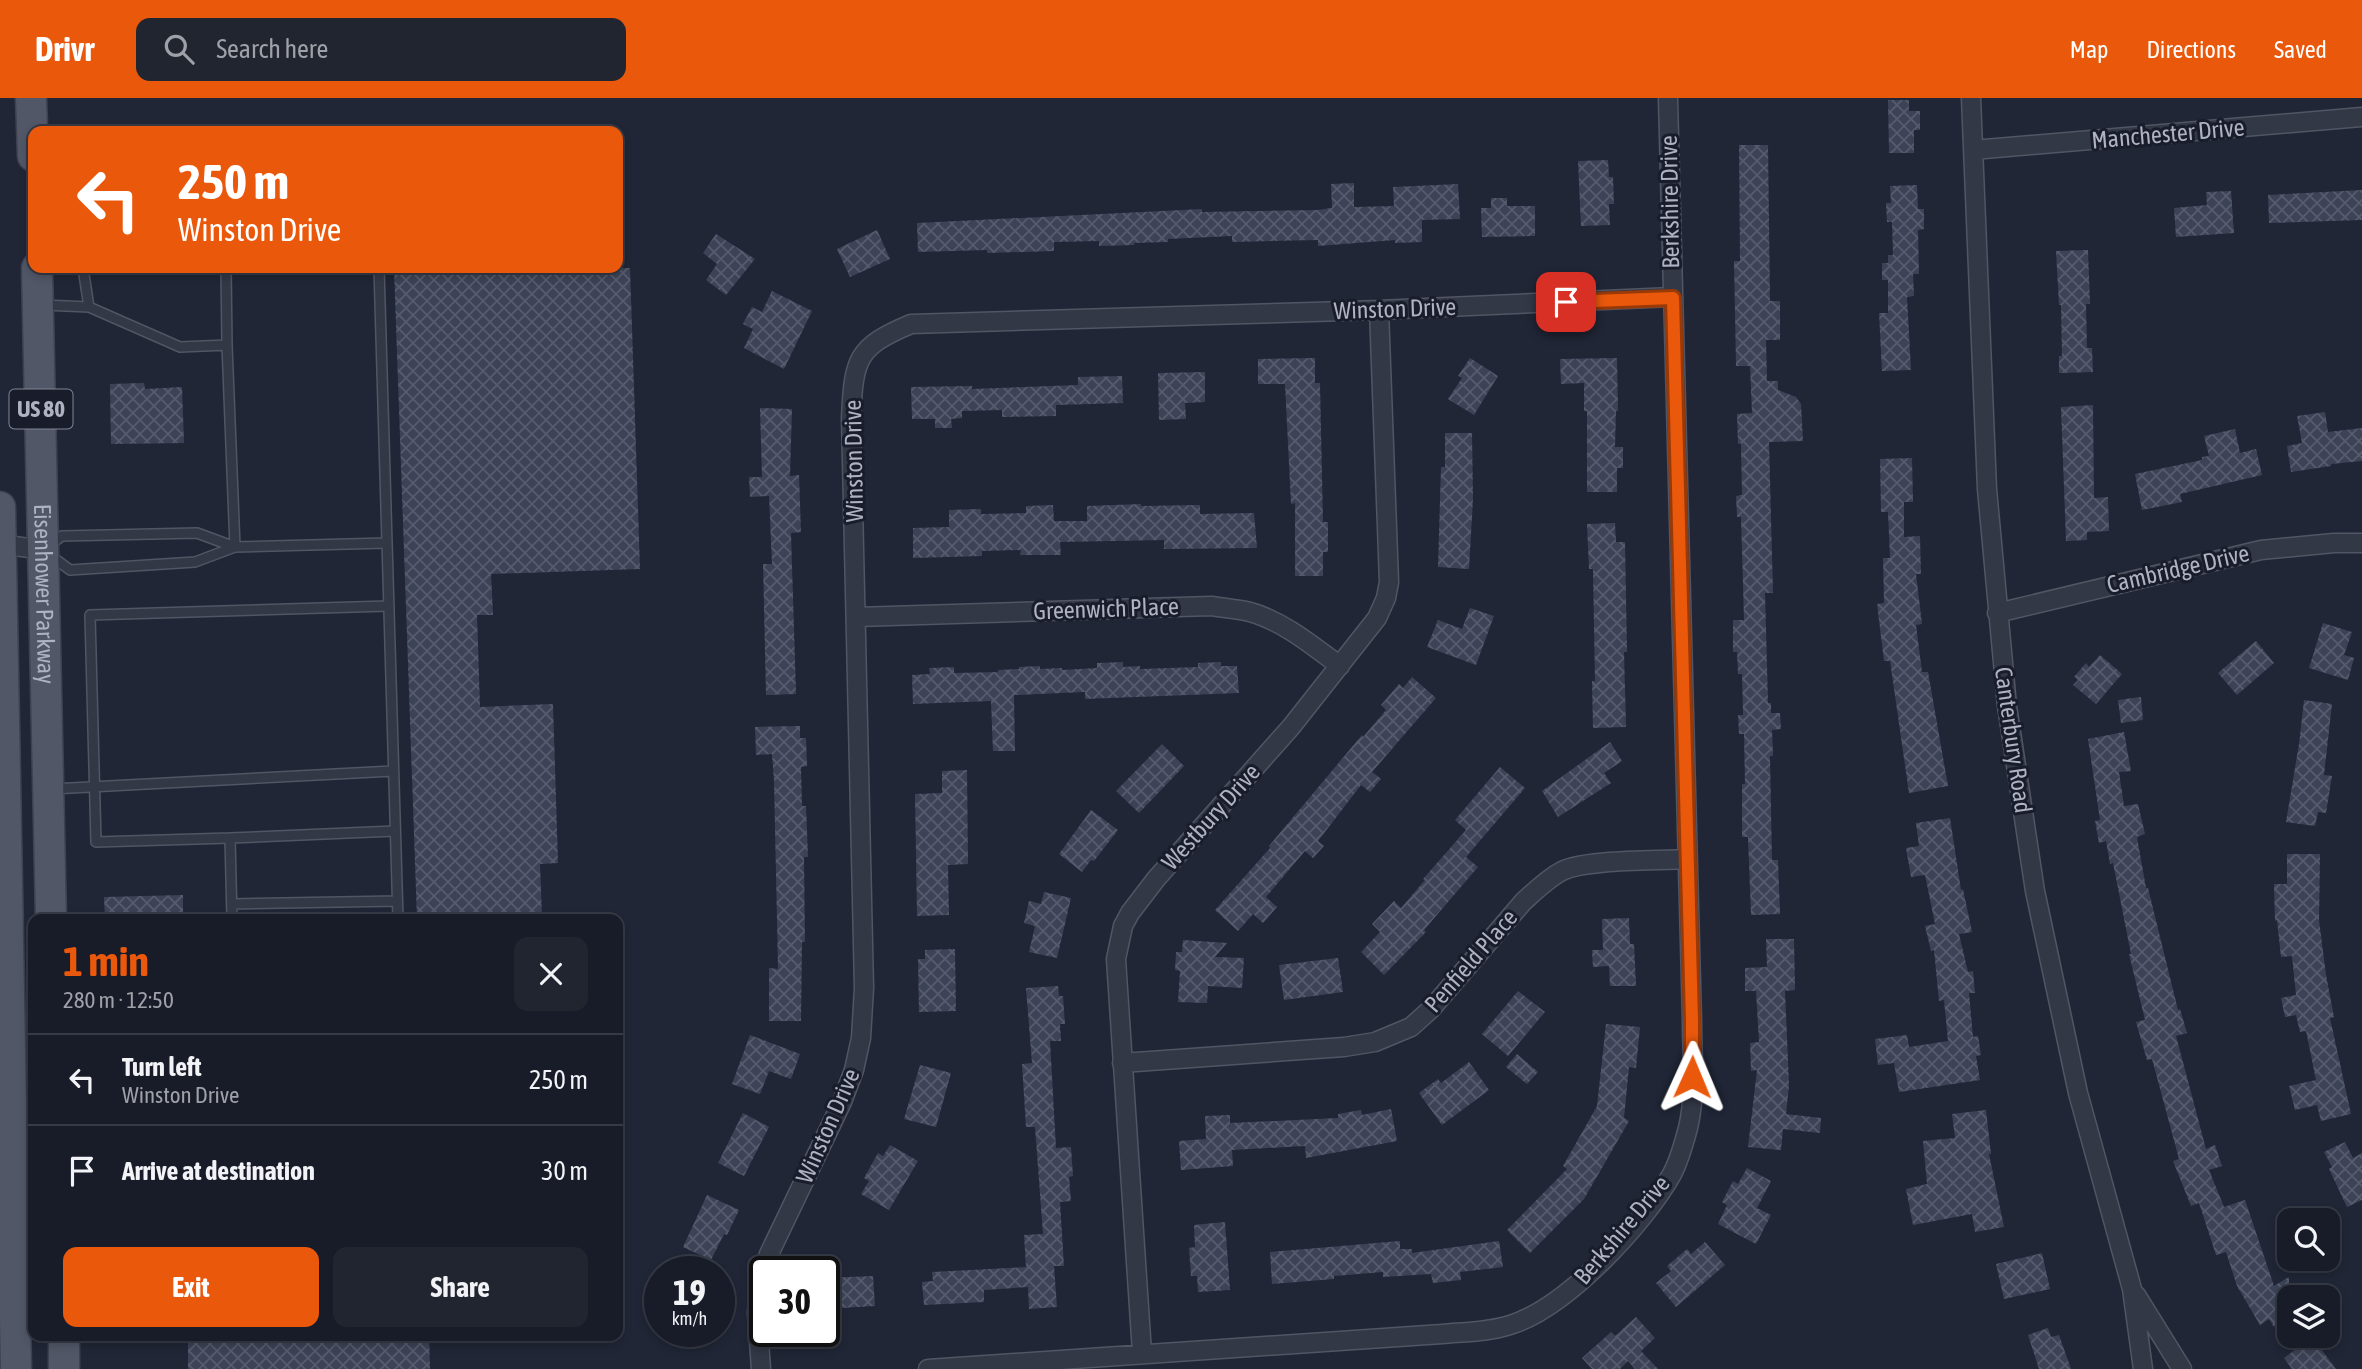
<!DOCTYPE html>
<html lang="en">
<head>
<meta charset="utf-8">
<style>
  body { margin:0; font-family:"Asap Condensed",sans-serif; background:#212530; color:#f1f3f6; height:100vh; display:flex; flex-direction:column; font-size:26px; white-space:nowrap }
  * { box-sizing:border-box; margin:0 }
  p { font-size:23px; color:#9fa1a8 }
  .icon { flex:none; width:38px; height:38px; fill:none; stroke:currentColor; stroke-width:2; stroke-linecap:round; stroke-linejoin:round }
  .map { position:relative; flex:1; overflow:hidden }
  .side { position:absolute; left:28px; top:816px; width:595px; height:427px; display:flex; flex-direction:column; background:#181c28; border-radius:14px; box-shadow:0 4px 10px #0003,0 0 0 2px #363a45 }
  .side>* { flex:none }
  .top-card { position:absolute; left:28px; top:28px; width:595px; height:147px; border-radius:14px; box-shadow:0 4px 10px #0003,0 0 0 2px #363a45; background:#ea580c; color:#fff; overflow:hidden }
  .buttons { position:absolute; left:2277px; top:1110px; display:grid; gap:14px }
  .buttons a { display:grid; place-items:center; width:63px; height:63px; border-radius:14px; background:#181c28; box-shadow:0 4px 10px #0003,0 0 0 2px #363a45; font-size:35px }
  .speed { position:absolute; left:644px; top:1158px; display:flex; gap:14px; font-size:35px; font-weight:700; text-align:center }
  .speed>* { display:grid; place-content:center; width:91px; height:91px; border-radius:50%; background:#181c28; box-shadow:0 4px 10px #0003,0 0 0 2px #363a45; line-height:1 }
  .speed small { font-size:18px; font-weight:400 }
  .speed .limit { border:4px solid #111; border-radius:10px; background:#fff; color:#111 }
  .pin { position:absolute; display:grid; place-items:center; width:60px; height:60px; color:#fff; margin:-30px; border-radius:14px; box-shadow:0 4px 10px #0006 }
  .me { position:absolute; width:77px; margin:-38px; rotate:1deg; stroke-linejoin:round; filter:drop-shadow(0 0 5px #0008) }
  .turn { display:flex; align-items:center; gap:24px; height:147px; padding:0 35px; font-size:32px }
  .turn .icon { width:91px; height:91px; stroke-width:2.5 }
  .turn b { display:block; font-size:49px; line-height:60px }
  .round { display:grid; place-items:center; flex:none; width:74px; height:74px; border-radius:14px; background:#212530 }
  .headline { display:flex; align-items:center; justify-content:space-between; height:119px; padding:0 35px }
  h1 { font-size:42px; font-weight:700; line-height:52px; color:#ea580c }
  .action { display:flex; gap:14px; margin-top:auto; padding:14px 35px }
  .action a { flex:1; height:80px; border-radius:14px; background:#ea580c; color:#fff; font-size:28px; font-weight:700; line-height:80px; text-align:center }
  .action a+a { background:#212530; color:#f1f3f6 }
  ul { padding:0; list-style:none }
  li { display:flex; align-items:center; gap:21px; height:91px; padding:0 35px; border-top:2px solid #363a45 }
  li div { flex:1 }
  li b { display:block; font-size:26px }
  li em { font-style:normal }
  header { display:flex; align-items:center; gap:42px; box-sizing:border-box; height:98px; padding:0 35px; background:#ea580c; color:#fff }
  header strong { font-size:33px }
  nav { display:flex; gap:38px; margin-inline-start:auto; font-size:24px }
  .search { width:490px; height:63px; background:#212530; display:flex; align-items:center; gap:18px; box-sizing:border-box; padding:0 24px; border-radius:14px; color:#9fa1a8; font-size:26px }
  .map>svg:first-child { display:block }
  .building { fill:url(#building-cross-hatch) }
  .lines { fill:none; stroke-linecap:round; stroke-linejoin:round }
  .lane-casing { stroke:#515564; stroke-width:12 }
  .street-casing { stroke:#515564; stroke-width:21 }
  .primary-casing { stroke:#3d4150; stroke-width:33 }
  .lane { stroke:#333847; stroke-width:9 }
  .street { stroke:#333847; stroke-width:18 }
  .primary { stroke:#515767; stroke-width:30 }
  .route-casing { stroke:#983908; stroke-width:18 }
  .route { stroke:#ea580c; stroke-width:12 }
  .labels { text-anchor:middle; stroke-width:6; stroke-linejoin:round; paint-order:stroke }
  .shield { fill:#191d2b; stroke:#818595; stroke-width:2 }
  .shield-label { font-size:23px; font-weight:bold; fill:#aeb2c3 }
  .street-label { font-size:24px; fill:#aeb2c3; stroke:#191d2b }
</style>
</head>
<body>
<header>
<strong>Drivr</strong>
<div class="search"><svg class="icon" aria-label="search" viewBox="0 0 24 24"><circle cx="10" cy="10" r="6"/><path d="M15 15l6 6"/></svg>Search here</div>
<nav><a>Map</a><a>Directions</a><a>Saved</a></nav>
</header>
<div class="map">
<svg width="2362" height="1271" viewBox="0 0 2362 1271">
  <defs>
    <pattern id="building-cross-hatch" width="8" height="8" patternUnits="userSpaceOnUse" patternTransform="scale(1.75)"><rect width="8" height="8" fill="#3c4356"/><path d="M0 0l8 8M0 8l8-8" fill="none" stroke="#565c6d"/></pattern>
  </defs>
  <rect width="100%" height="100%" fill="#202636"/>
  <path class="building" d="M1888 2H1909V13H1920V32H1914V55H1889Z
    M1739 47H1768L1770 203H1780V242H1766L1767 283H1778V292L1796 299 1801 306 1803 343 1769 344 1773 495H1765L1768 605H1771V615H1780L1781 631 1772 632 1773 658H1770L1772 762H1778L1780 816 1751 817 1748 739H1742V686H1745L1744 636H1739L1738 617H1743L1742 576H1738L1737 554H1733V522H1744L1741 419H1737L1736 398 1742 397 1741 345 1738 346 1737 316 1752 315 1750 268H1736L1734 163H1740Z
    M1608 62 1609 79H1613L1614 106H1609L1610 127 1581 128 1578 63Z
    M1354 85V109L1394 108 1393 89 1458 86 1460 121 1422 122V144L1395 145V142L1318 148V142L1232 144V138L1168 141V144L1134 145V147L1099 148V143L1054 144V153L987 155V152L918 154 917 125 1202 111V114L1317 112 1332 110 1331 86Z
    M1917 87 1918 111H1924V131L1918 132 1919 176H1913L1914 198 1907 199 1911 272 1882 273 1879 215H1888V182H1882V165H1888V157H1893L1892 124H1887L1886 105H1891L1890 88Z
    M2362 92V122L2269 125 2268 97Z
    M2231 93 2234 135 2176 139 2174 110 2207 107 2206 94Z
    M1491 100H1507V108H1535V138L1482 139 1481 110H1491Z
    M877 132 890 161 850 179 837 151Z
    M716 136 755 161 726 197 706 182 717 166 703 155Z
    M2088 152 2090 206H2086L2087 250H2092L2093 274 2059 275V258H2062L2061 207H2059L2056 153Z
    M394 170H630L640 471 491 476 493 517H477L480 609 553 606 558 765 540 766 542 820 417 821Z
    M772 193 812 213 784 271 744 250 753 231 743 226 752 209 762 214Z
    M1315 260V285H1320L1323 424H1328V454H1323V478H1295V405L1291 406 1285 286H1258V261Z
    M1470 260 1498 278 1474 317 1448 301 1462 280 1458 278Z
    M1617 260 1618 313H1616L1615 349H1623V370H1617V394H1587V313H1584V285L1561 286 1560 261Z
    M1205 274V304L1185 305 1186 321 1159 322 1158 275Z
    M1122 278 1123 305 1056 307V318L1002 319V312L962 313V320L951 321 952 330H935V321H912L911 289 972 288V291L1078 287V279Z
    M144 285 145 291 182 289 184 345 111 346 110 286Z
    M2093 307 2094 400 2108 399 2109 433 2087 434V442L2066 443 2061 309Z
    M760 310 792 311 790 378 799 377 801 434 791 435 796 596 766 597 763 466H772L769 398 750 399 749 379H762Z
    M2325 314 2328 334 2362 330V363L2331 366V368L2291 374 2287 348 2302 345 2297 318Z
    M2235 331 2240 355 2256 351 2262 377 2180 396 2182 404 2142 412 2135 376 2202 362V359L2209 358 2204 338Z
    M1445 335H1472L1473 401 1469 471 1438 469 1441 369H1445Z
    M1912 360 1913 404H1904V439L1920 438 1921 476H1916L1922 526 1916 527 1922 574H1928L1948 688 1909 695 1890 563H1884L1877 506 1884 505 1883 460H1890L1888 414H1881L1880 361Z
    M1141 406V408L1200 407V416L1254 415 1257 450 1164 451V442L1060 444 1061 457H1020L1021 452 982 453V458L913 460V430L949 429V412L981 411V416L1026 415V408L1053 407 1054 423H1087V408Z
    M1615 425 1616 444H1625L1627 554H1624L1626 629 1593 630 1592 583H1595L1593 471H1589L1587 426Z
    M1470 510 1494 518 1476 567 1427 549 1438 522 1462 531Z
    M2323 525 2352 534 2344 557 2354 560 2348 582 2309 570Z
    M2256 543 2274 565 2237 597 2218 575Z
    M2100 557 2122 576 2096 606 2073 587 2078 582 2074 579 2086 565 2089 569Z
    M1123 564V569L1140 568V571L1198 569V565L1221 564V568H1237L1239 595 1085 601V594L1014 597 1015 653H993L991 603 913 606 912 577 930 576 929 570 954 569V575L998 574V572L1019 571V569L1040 568V571L1062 570V572L1097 570V565Z
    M1412 579 1436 600 1372 674 1381 681 1370 694 1361 687 1318 743 1324 748 1313 760 1305 753 1266 799 1277 809 1263 825 1253 816 1238 833 1215 812 1270 750 1269 748 1362 637 1363 639 1386 612 1381 607 1399 586 1403 590Z
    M2141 599 2143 622 2121 625 2118 602Z
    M2304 602 2332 606 2324 677 2332 678 2326 715 2318 714 2315 728 2286 724 2299 646Z
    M800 628V640H806L807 668 801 669 802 708H806L808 759H804L805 844H802L801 923H769V870L778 871 774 682 772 656 756 657 755 629Z
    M2124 634 2131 673 2119 674 2124 708 2138 706 2145 736 2137 739 2146 790H2148L2178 912 2180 911 2187 935 2176 938 2206 1051 2215 1047 2222 1068 2209 1072 2224 1109 2245 1102 2274 1188 2289 1179V1221L2274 1229 2269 1221 2260 1227 2237 1188 2226 1154 2216 1157 2199 1105 2191 1108 2173 1063 2179 1061 2152 961 2147 962 2136 924 2145 922 2129 856H2131L2113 765 2110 766 2106 743 2099 745 2095 723 2100 722 2088 641Z
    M1610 644 1622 663 1604 675 1611 685 1558 719 1542 693Z
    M1162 646 1184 668 1139 715 1116 693Z
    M1500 669 1525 690 1466 759 1478 769 1424 832 1426 834 1384 877 1361 854 1380 834 1372 826 1394 803 1401 810 1425 782 1423 781 1466 732 1455 722Z
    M967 672 968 766 948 767 949 817 917 818 915 696 942 695V673Z
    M1091 712 1118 732 1094 763 1091 762 1082 774 1059 756Z
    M1950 720 1961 792 1963 791 1972 834 1959 836 1968 874 1973 873 1975 895H1969L1973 939 1978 938 1981 957 1976 958 1980 982 1899 994 1894 965 1878 967 1875 941 1907 937 1909 949 1948 943 1944 902 1939 903 1934 852 1931 853 1925 828 1935 826 1925 777 1911 779 1906 750 1919 748 1916 725Z
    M2287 756H2320L2319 822 2326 877 2334 919 2330 920 2351 1016 2321 1023 2317 1007 2295 1012 2289 988 2316 982 2306 933 2300 934 2296 917 2285 919 2281 900 2296 897 2292 858 2281 859 2277 822 2275 823 2274 786H2287Z
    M1044 794 1071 800 1057 860 1029 854 1035 828 1024 825 1029 803 1041 806Z
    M183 797V821H105L104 799Z
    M1629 820 1630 846H1634L1636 888H1610L1609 868 1593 869 1592 852H1603L1602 821Z
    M1766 841H1794L1795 892 1785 893 1789 987 1786 1016 1821 1020 1820 1035 1783 1031 1781 1052 1748 1049 1757 972 1751 973 1750 945 1759 944 1756 893H1745V870L1767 869Z
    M1183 842 1227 845 1215 859 1244 860 1242 890 1208 888 1207 905 1178 904 1180 873 1175 872 1176 854H1182Z
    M955 851 956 913 919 914 918 861H925V852Z
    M1338 860 1343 894 1284 902 1279 867Z
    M1058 888 1059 898H1063L1065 926H1060L1061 943H1050L1056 1050 1071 1049 1073 1078 1069 1079 1071 1103 1060 1104 1064 1168H1054L1057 1209 1029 1211 1028 1189 984 1192V1204L924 1207 922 1184 933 1183 932 1174 1026 1169 1024 1137 1043 1136 1035 1029H1026L1022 966 1032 965 1026 890Z
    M1518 893 1545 914 1508 958 1482 936Z
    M1606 926 1640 929 1636 970 1629 969 1624 1020 1629 1023 1584 1101 1530 1155 1507 1132 1567 1071 1563 1068 1597 1008Z
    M750 937 800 956 791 981 769 973 760 996 732 986Z
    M1517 956 1538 974 1527 986 1506 969Z
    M1469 964 1489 992 1442 1027 1419 995 1438 981 1441 985Z
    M920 967 951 975 936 1029 904 1021Z
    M1391 1011 1397 1043 1306 1060 1305 1048 1232 1052 1233 1068 1181 1072 1179 1043 1206 1041 1205 1018 1230 1017V1025L1338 1020V1016L1361 1012 1362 1017Z
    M1986 1012 1991 1056H1989L2004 1129 1975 1134 1972 1116 1913 1127 1906 1091 1927 1086 1923 1043 1955 1040 1952 1016Z
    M743 1015 769 1029 744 1078 718 1065Z
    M2345 1044 2353 1060 2362 1055V1102L2347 1109 2329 1071 2332 1069 2324 1054Z
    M890 1047 918 1063 889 1112 861 1096 869 1083 864 1080 878 1055 883 1058Z
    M1747 1070 1771 1083 1757 1110 1771 1117 1756 1146 1718 1126 1727 1107 1722 1104 1733 1083 1738 1086Z
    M707 1097 739 1112 727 1137 724 1136 711 1162 683 1149Z
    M1225 1124 1230 1192 1198 1194 1197 1178H1191L1189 1150 1195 1149 1194 1127Z
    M1400 1143V1151H1412V1155L1499 1143 1503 1169 1460 1174 1461 1182 1433 1185 1431 1176 1383 1179V1174L1334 1178V1181L1272 1186 1270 1154Z
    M1705 1144 1725 1167 1676 1209 1656 1185 1671 1173 1667 1168 1687 1151 1691 1156Z
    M2042 1155 2050 1191 2004 1201 1996 1166Z
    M873 1178 875 1208 824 1211V1180Z
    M1636 1219 1655 1240 1641 1253 1658 1271H1635L1628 1263 1620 1271H1592L1582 1260 1611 1234 1615 1238Z
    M2048 1230 2051 1239 2059 1237 2071 1271H2039L2028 1237Z
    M313 1237H429L430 1271H188V1240Z
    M2312 1239 2336 1271H2292L2284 1260Z"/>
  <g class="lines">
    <g class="lane-casing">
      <path id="lane" d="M83 170 89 209
        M226 170 227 247
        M379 170 398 821
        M43 207 89 209 180 249 227 247 235 449
        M50 447 62 438 197 435 235 449
        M50 457 70 472 195 464 235 449 386 445
        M52 691 393 673
        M230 740 395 733
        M232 806 397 803
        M232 821 230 740 96 744 90 517 388 508"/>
    </g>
    <g class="street-casing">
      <path id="street" d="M1971 0 1987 391 2007 608 2035 793 2078 995 2132 1191 2143 1271
        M1973 52 2362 19
        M0 446 43 452
        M1997 515 2261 452 2334 445H2362
        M857 519 1211 508C1224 510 1237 511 1250 514 1283 523 1313 548 1340 568
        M1122 965 1344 949 1375 944 1411 929 1431 911 1523 804C1535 793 1547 781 1562 773 1586 761 1657 763 1687 761
        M2136 1197 2182 1271
        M1142 1255 1116 861 1123 828 1130 815 1156 781 1291 629 1377 520 1386 500 1389 484 1379 212
        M761 1271 757 1215 760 1184 769 1156 842 1004 854 972 861 940 864 890 851 319C854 261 856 249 911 226L1379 212 1673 199
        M928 1271 1442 1236C1464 1234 1489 1234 1510 1227 1566 1210 1644 1126 1672 1076 1679 1063 1684 1045 1688 1030 1696 997 1692 958 1692 923L1668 0"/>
    </g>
    <g class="primary-casing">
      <g id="primary">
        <path d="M31 0 33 58"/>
        <path id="s1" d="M37 170 51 821"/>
        <path d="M0 409 16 1271"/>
        <path d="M64 1237V1271"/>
      </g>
    </g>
    <use href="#lane" class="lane"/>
    <use href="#street" class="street"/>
    <use href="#primary" class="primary"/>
  </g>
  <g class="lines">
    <g class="route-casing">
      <path id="route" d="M1566 204 1673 200 1692 923V979"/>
    </g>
    <use href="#route" class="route"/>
  </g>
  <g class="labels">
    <rect class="shield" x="9.5" y="291.5" width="63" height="39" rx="5"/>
    <g class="shield-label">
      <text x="41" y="319">US 80</text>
    </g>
    <g class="street-label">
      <text transform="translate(2168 36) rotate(-5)" y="8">Manchester Drive</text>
      <text transform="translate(1670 104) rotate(-91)" y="8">Berkshire Drive</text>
      <text transform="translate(1395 211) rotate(-2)" y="8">Winston Drive</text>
      <text transform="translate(854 363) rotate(-91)" y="8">Winston Drive</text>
      <text transform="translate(2178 471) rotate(-13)" y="8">Cambridge Drive</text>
      <text dy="8" stroke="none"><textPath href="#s1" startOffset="326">Eisenhower Parkway</textPath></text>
      <text transform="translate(1106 511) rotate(-2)" y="8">Greenwich Place</text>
      <text transform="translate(2013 642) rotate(82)" y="8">Canterbury Road</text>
      <text transform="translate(1211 719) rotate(-48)" y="8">Westbury Drive</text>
      <text transform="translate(1471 863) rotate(-49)" y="8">Penfield Place</text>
      <text transform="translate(828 1028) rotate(-66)" y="8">Winston Drive</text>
      <text transform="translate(1622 1132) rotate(-50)" y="8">Berkshire Drive</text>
    </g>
  </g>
</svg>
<div class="buttons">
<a><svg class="icon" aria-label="search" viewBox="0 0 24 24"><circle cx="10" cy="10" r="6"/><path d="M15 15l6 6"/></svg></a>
<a><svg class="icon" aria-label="layers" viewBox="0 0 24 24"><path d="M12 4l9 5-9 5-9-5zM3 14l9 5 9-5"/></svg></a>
</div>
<div class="speed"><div>19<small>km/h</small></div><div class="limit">30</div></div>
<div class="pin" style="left:1566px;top:204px;background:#d93025"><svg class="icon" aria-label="arrive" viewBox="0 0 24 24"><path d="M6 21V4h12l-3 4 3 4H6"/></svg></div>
<svg class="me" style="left:1692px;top:979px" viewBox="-20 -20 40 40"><path d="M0-17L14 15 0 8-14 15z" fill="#ea580c" stroke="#fff" stroke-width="4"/></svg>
<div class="top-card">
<div class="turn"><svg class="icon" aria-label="left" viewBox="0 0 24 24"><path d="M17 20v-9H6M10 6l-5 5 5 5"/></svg><div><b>250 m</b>Winston Drive</div></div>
</div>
<section class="side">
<div class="headline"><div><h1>1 min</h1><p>280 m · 12:50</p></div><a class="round"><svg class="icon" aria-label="close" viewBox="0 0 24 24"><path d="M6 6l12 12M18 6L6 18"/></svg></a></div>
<ul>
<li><svg class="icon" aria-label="left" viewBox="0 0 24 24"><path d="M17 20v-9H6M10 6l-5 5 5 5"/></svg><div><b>Turn left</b><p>Winston Drive</p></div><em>250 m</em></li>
<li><svg class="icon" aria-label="arrive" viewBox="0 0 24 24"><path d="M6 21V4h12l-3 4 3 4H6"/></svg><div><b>Arrive at destination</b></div><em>30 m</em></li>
</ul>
<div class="action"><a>Exit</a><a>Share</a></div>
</section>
</div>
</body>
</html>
